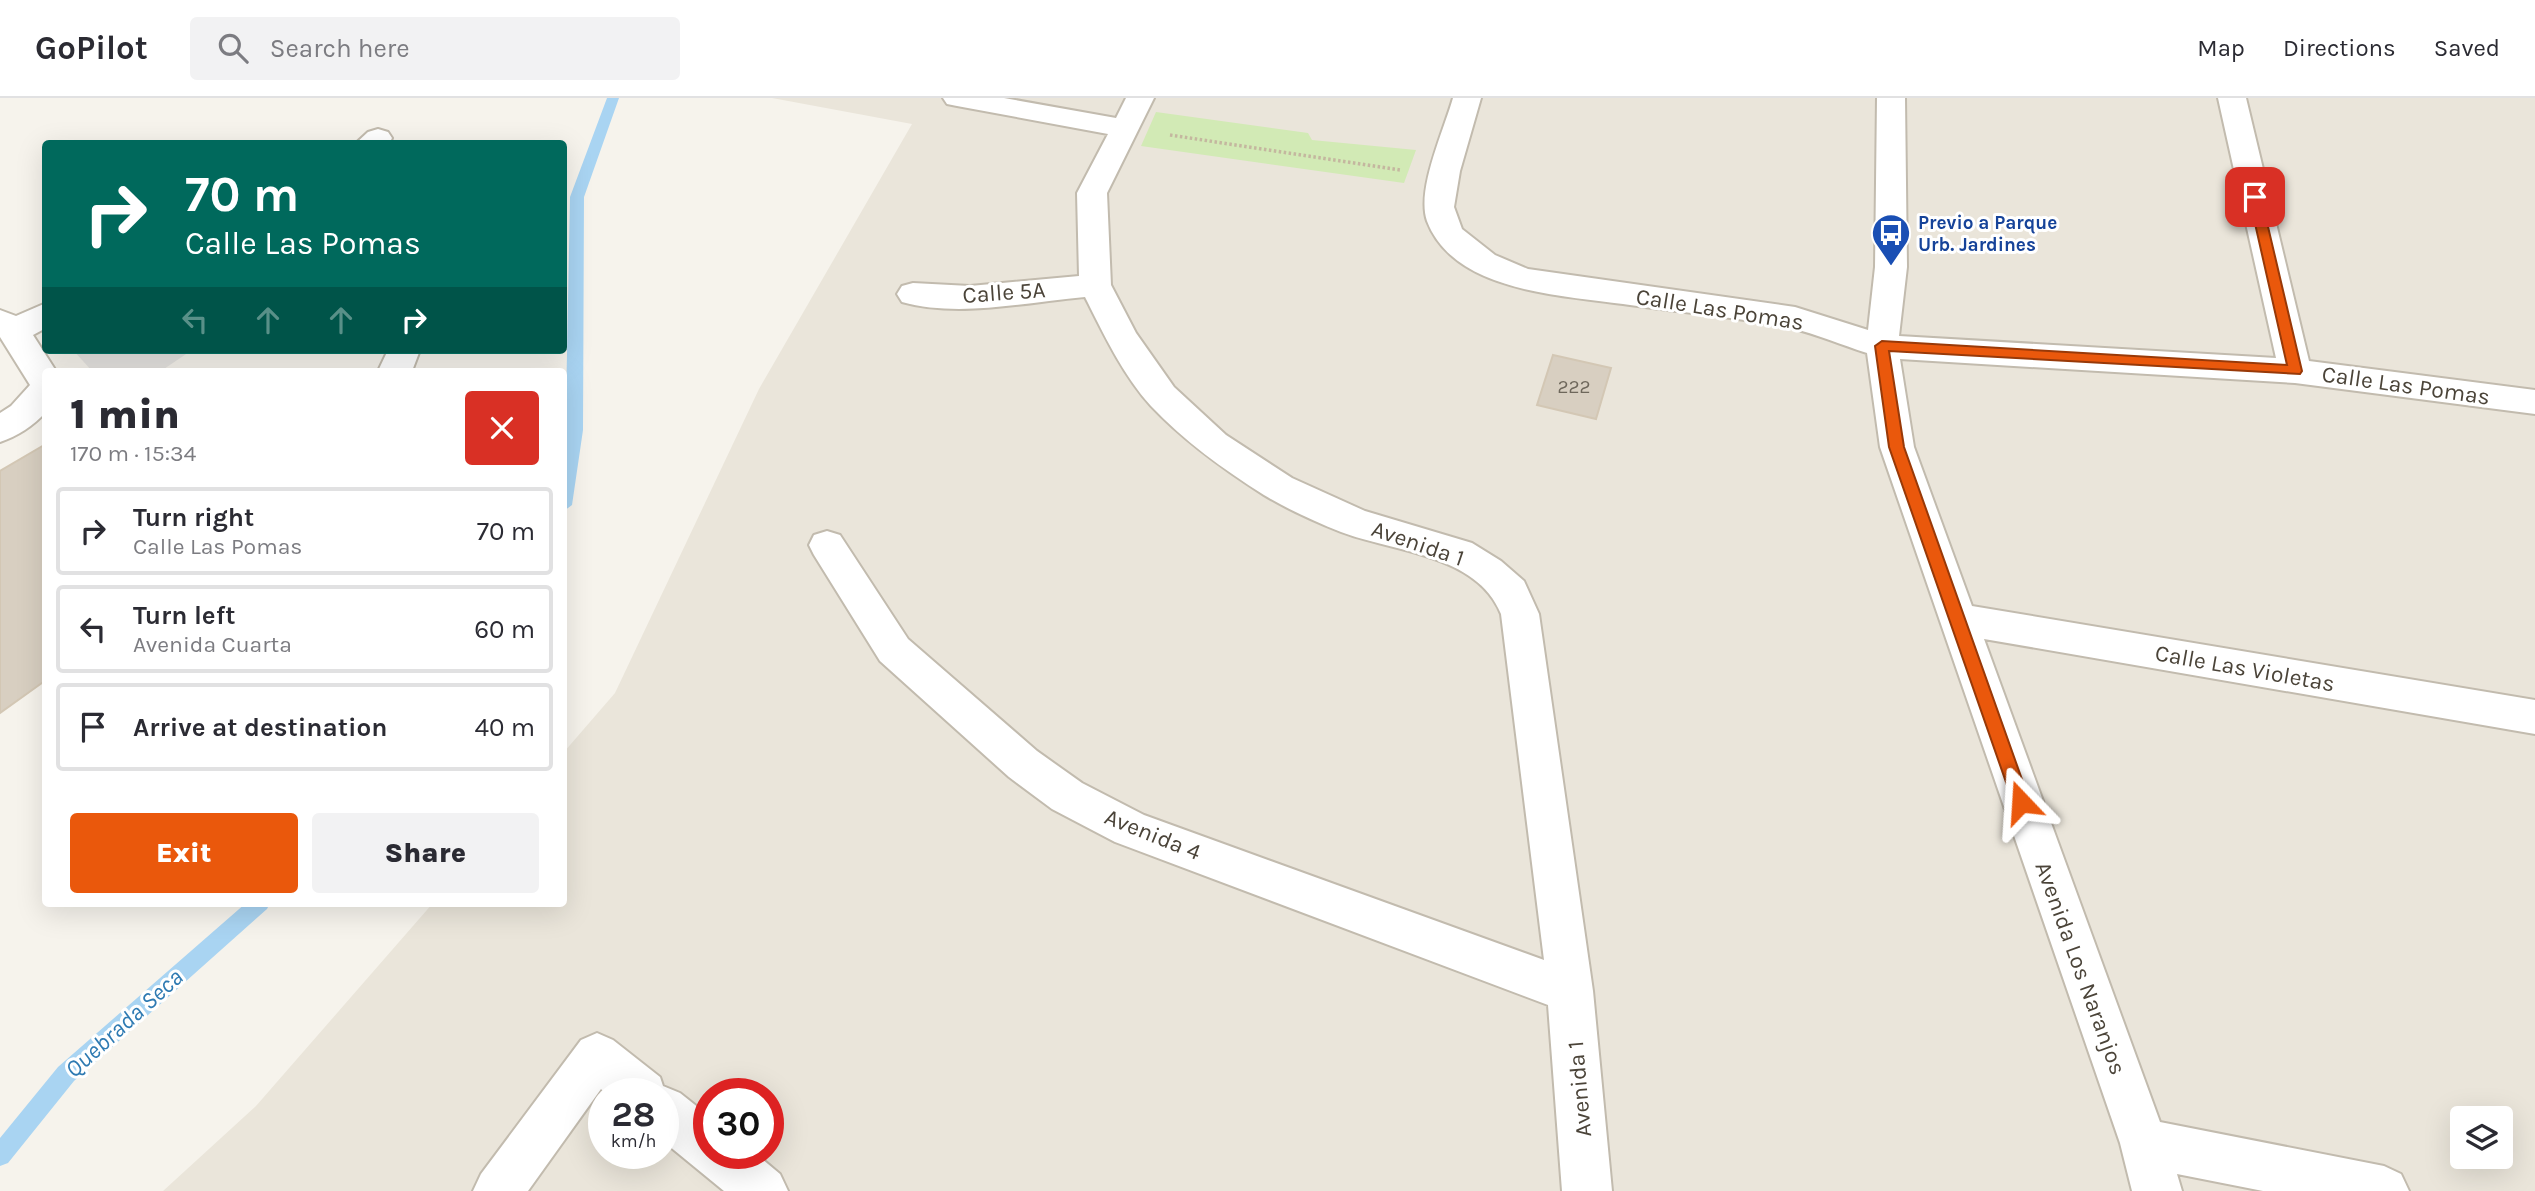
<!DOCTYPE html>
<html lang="en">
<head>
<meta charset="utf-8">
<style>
  body { margin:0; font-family:Karla,sans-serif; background:#f2f2f3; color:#2b2b33; height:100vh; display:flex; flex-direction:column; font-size:26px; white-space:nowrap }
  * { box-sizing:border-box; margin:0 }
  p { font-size:23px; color:#7c7c81 }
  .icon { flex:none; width:38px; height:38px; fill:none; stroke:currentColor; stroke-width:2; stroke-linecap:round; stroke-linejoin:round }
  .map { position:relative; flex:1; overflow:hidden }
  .drawer { position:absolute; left:42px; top:270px; width:525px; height:539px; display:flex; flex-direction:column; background:#fff; border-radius:7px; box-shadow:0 7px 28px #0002 }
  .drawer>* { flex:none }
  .banner { position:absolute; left:42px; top:42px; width:525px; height:214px; border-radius:7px; box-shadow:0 7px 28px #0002; background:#00695c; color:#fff; overflow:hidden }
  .tools { position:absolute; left:2450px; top:1008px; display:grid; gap:14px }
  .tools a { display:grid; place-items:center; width:63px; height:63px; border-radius:7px; background:#fff; box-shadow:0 7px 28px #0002; font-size:35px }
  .speed { position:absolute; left:588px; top:980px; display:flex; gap:14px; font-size:35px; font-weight:700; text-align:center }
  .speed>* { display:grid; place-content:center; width:91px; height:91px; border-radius:50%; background:#fff; box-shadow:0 7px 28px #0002; line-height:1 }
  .speed small { font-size:18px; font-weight:400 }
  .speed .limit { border:10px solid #d22; background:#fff; color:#111 }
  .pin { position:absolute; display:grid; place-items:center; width:60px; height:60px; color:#fff; margin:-30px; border-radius:14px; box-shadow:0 4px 10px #0006 }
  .me { position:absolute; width:77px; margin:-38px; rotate:340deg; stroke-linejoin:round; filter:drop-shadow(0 0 5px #0008) }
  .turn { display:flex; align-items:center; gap:24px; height:147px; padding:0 28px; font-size:32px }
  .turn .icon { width:91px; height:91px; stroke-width:2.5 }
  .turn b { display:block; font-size:49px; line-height:60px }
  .lanes { display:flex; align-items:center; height:66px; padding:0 28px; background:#0003; justify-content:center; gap:35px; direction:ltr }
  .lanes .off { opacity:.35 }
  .round { display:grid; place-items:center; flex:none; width:74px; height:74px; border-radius:7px; background:#f2f2f3 }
  .summary { display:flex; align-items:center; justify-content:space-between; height:119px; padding:0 28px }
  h1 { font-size:42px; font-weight:800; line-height:52px }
  .action { display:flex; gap:14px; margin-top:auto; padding:14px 28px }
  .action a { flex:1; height:80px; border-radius:7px; background:#ea580c; color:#fff; font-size:28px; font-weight:800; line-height:80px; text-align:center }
  .action a+a { background:#f2f2f3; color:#2b2b33 }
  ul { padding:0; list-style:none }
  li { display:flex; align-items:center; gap:21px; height:88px; margin:0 14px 10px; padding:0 14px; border:4px solid #e1e1e2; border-radius:7px }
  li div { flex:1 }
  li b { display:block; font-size:26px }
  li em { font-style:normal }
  header { display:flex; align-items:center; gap:42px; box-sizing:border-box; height:98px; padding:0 35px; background:#fff; border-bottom:2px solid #e1e1e2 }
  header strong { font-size:33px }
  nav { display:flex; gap:38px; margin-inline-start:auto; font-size:24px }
  .search { width:490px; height:63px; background:#f2f2f3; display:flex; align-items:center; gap:18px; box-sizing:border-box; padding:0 24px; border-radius:7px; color:#7c7c81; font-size:26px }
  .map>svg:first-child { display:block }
  .residential { fill:#eae5da; fill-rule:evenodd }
  .green { fill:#d2eab5 }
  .parking { fill:#e5e3e0 }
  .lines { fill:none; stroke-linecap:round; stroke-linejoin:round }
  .stream { fill:#a9d4f2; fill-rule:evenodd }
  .building { fill:#d8cfc1; stroke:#d3c7b4; stroke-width:2 }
  .minor-casing { stroke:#c2bbae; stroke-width:4 }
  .path { stroke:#c4b79f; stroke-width:3.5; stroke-dasharray:2.5 2.5; stroke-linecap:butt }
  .minor { fill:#fff; fill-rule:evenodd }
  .route { fill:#ea580c; stroke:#983908; stroke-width:2 }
  .labels { text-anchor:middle; stroke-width:6; stroke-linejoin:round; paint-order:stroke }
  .far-transit-label { font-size:19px; font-weight:bold; fill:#164399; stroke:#fff; text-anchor:start }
  .number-label { font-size:19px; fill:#6e675b }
  .street-label { font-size:23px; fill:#4b4439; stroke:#fff }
  .water-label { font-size:24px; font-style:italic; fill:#2e7ab2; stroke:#fff }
</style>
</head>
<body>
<header>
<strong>GoPilot</strong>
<div class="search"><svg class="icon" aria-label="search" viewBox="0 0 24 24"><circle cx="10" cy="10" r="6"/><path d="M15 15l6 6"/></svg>Search here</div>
<nav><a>Map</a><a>Directions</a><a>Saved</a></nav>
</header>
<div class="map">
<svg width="2535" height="1093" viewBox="0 0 2535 1093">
  <rect width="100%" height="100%" fill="#f6f3ec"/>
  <path class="residential" d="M772 0H2535V1093H163L256 1008 433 805H564V654L615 595 759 291 912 26ZM604 996H663V1055H604ZM709 996H768V1055H709ZM2462 1020H2501V1059H2462Z"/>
  <path class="green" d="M1156 14 1308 35 1312 42 1416 52 1404 85 1141 48Z"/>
  <path class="parking" d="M73 252H192L161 273H92Z"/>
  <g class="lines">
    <path class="stream" d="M607 0H619L584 99 583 332 572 407 564 413 570 99Z
      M246 805H270L267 811 74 983 8 1065 0 1068V1040L58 969Z"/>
  </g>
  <path class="building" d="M1553 257 1611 270 1596 321 1537 307Z
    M46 346V582L0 615V373Z"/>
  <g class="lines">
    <g class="minor-casing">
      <path id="minor" d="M943 0H1004L1116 20 1126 0H1154L1107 95 1111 187 1136 235 1174 289 1226 337 1292 380 1365 413 1472 445 1501 463 1524 483 1539 516 1593 893 1612 1093H1562L1548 907 1115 744 1052 711 1009 679 880 563 814 457 809 447 814 437 827 433 840 437 908 541 1037 653 1082 685 1144 717 1544 862 1501 516C1477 456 1393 454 1341 434 1316 424 1287 411 1264 397 1223 371 1184 343 1151 308 1123 277 1103 235 1085 199 1027 204 959 220 902 204L897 196 902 188 913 185 970 188 1079 178 1077 95 1108 36 957 8 947 6Z
        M1453 0H1481L1460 73 1454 109 1462 131 1495 157 1528 171 1795 209 1868 232 1875 169 1877 0H1905L1907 169 1899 238 2276 260 2218 0H2246L2309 263 2535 292V316L2295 285 1900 261 1914 349 1972 508 2535 602V636L1984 541 2160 1024 2384 1068 2401 1076 2409 1093H2263L2177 1076 2182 1093H2132L2120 1045 1880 349 1867 255C1842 247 1816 236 1791 230 1736 219 1678 214 1623 206 1561 197 1454 194 1427 123 1416 92 1444 32 1453 0Z
        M378 31 388 34 392 40 389 46H355L368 34Z
        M46 205V230L33 237 56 273H46V314C33 328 18 338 0 344V315L11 308 30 287 0 239V212L16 218Z
        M388 252H420L412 273H378Z
        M597 935 613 942 660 979 663 988 680 995 709 1018V1055H755L780 1076 788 1093H724L663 1043V996H606L601 991 528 1093H473L481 1076 581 942Z"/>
    </g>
    <path class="path" d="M1170 37 1400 72"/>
    <use href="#minor" class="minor"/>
  </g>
  <path class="route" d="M2255 95 2261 99 2302 273 2300 276 1889 253 1904 349 2030 704 2027 710 2021 712 2015 710 1889 349 1875 248 1882 243 2287 267 2249 99Z"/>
  <defs>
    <g id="bus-pin" transform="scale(2.0125)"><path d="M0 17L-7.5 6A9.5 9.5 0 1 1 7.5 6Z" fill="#1a4fb4" stroke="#fff"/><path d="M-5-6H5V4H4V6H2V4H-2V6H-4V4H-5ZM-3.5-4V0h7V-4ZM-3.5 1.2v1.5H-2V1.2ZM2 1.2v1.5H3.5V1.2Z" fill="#fff"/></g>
  </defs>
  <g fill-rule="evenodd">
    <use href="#bus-pin" x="1891" y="135"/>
  </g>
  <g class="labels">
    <g class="far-transit-label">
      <text x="1918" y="131">Previo a Parque<tspan x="1918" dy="22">Urb. Jardines</tspan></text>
    </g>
    <g class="number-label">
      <text x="1574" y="295">222</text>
    </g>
    <g class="street-label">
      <text transform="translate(1004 194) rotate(-4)" y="8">Calle 5A</text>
      <text transform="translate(1720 211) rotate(9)" y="8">Calle Las Pomas</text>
      <text transform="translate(2406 287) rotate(8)" y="8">Calle Las Pomas</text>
      <text transform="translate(1418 445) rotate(19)" y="8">Avenida 1</text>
      <text transform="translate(2245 570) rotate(10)" y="8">Calle Las Violetas</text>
      <text transform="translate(1153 736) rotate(22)" y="8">Avenida 4</text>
      <text transform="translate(2081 870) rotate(70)" y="8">Avenida Los Naranjos</text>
      <text transform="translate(1579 991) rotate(-95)" y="8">Avenida 1</text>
    </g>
    <g class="water-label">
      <text transform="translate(124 925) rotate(-42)" y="8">Quebrada Seca</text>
    </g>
  </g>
</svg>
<div class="tools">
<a><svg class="icon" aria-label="layers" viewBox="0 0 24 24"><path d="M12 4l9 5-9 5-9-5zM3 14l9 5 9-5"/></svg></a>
</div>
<div class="speed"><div>28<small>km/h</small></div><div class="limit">30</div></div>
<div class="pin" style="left:2255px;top:99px;background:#d93025"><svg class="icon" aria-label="arrive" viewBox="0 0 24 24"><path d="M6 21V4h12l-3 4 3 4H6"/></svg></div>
<svg class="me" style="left:2021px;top:704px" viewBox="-20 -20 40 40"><path d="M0-17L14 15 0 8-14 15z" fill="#ea580c" stroke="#fff" stroke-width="4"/></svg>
<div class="banner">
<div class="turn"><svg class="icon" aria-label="right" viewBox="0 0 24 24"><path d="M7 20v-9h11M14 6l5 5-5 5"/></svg><div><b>70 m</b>Calle Las Pomas</div></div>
<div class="lanes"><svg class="icon off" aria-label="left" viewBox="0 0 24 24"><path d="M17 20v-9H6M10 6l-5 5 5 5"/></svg><svg class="icon off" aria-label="ahead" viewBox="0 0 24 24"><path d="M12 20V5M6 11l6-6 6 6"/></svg><svg class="icon off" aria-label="ahead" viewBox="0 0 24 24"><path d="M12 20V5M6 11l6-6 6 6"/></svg><svg class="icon" aria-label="right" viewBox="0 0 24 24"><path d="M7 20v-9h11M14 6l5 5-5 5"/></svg></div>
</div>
<section class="drawer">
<div class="summary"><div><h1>1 min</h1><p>170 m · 15:34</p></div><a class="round" style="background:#d93025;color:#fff"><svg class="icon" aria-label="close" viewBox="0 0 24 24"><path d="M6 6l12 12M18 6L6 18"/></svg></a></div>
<ul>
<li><svg class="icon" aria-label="right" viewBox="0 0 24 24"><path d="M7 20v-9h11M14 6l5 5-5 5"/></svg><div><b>Turn right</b><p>Calle Las Pomas</p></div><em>70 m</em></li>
<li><svg class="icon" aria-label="left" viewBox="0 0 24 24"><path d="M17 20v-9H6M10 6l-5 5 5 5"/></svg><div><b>Turn left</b><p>Avenida Cuarta</p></div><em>60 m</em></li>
<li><svg class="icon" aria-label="arrive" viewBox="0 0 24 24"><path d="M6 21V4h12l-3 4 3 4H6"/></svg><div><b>Arrive at destination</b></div><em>40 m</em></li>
</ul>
<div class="action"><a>Exit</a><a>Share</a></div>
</section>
</div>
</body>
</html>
